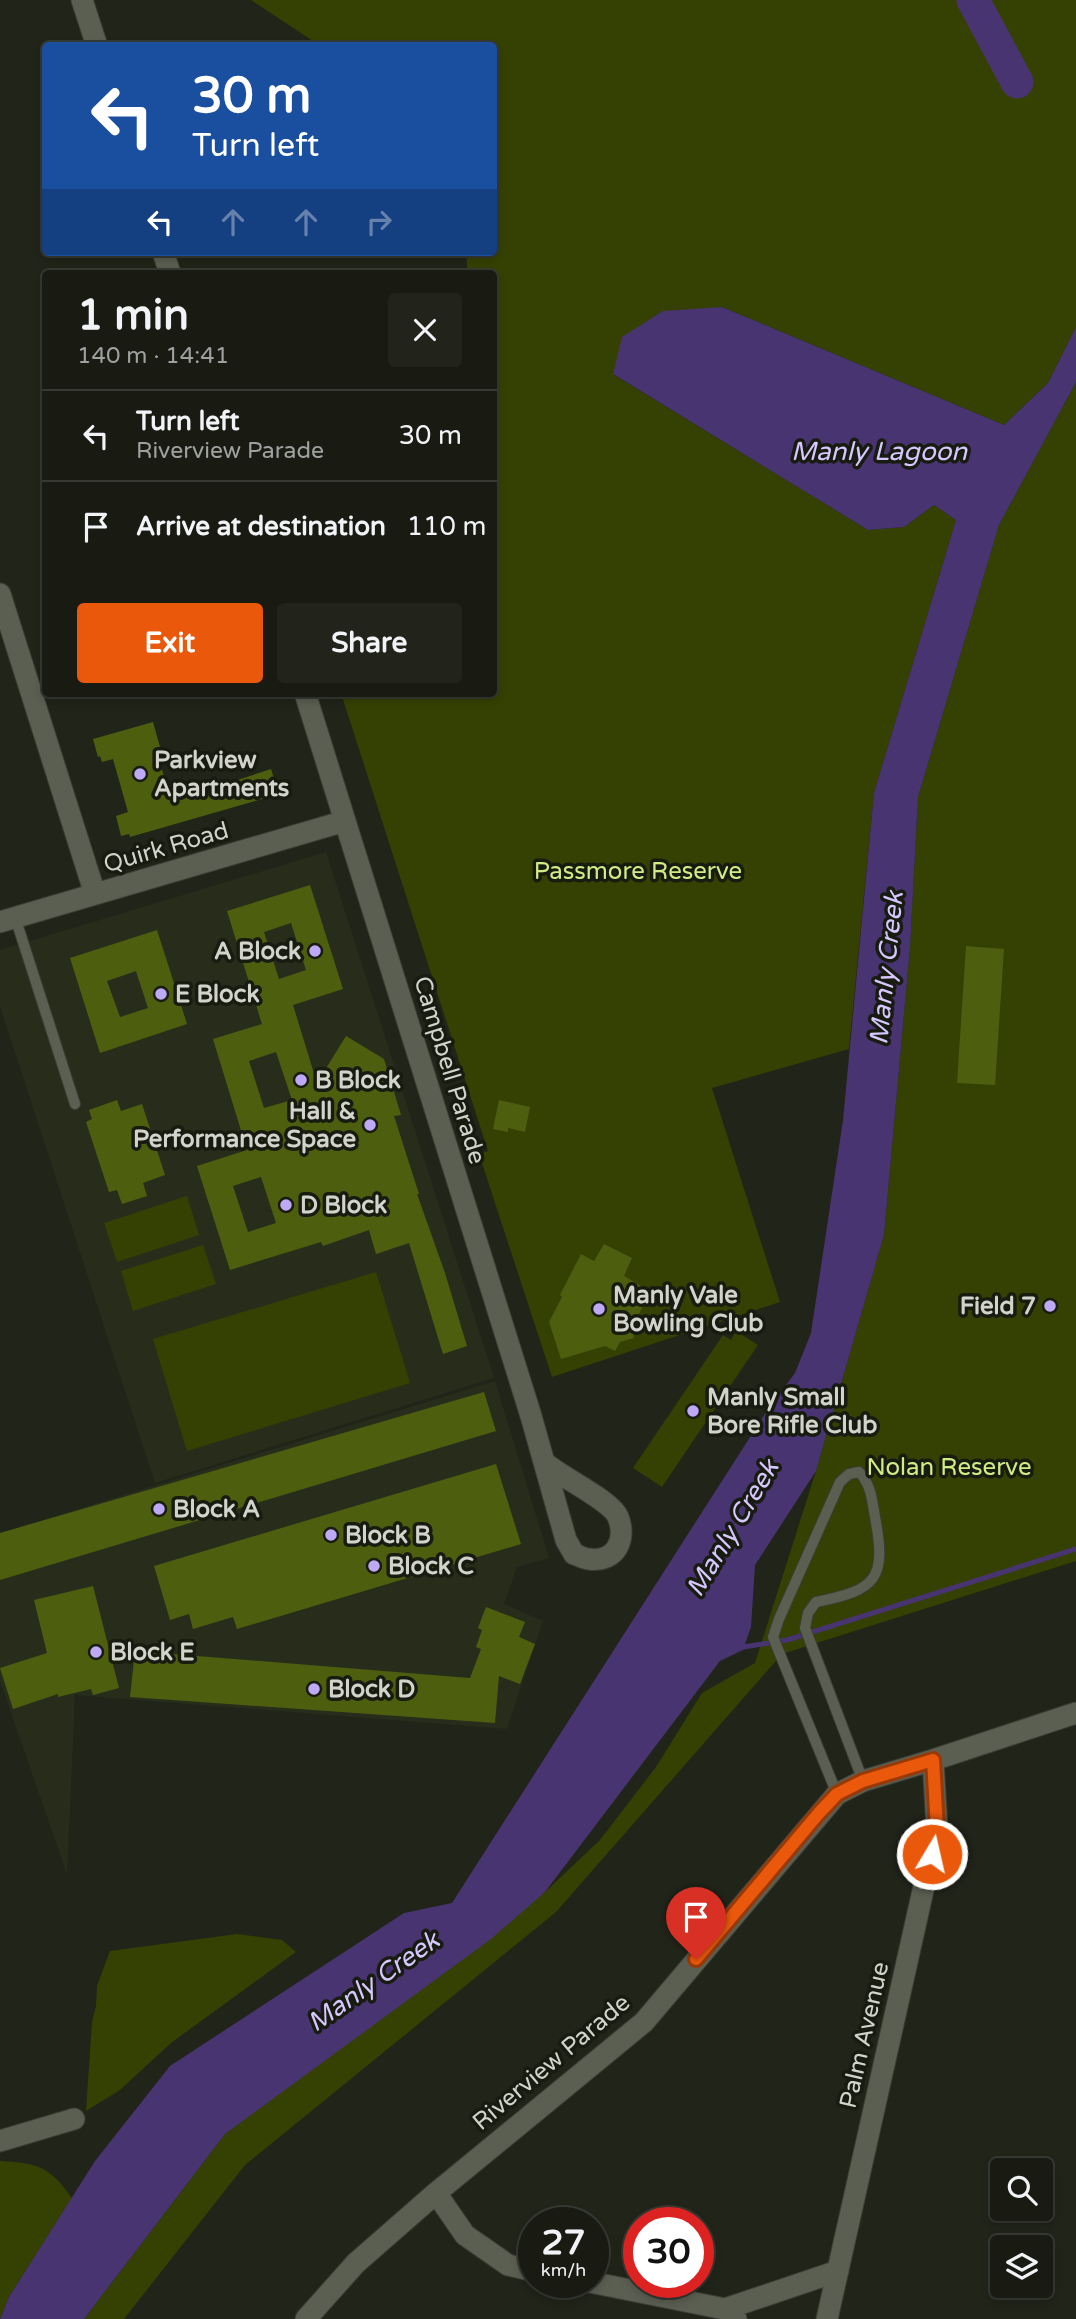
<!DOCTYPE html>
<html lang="en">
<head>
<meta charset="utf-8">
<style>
  body { margin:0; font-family:"Varela Round",sans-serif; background:#22241c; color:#f1f3f6; height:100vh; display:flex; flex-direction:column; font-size:26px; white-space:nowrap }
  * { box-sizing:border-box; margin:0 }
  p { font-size:23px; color:#9fa1a0 }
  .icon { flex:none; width:38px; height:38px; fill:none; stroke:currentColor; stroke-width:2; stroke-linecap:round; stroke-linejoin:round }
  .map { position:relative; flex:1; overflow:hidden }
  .drawer { position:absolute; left:42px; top:270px; width:455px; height:427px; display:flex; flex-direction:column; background:#191b13; border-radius:7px; box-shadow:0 4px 10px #0003,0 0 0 2px #373933 }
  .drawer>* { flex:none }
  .banner { position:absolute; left:42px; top:42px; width:455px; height:214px; border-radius:7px; box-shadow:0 4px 10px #0003,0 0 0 2px #373933; background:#1a4fa0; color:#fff; overflow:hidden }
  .buttons { position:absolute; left:990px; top:2158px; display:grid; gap:14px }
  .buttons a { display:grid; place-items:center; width:63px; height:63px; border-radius:7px; background:#191b13; box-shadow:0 4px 10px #0003,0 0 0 2px #373933; font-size:35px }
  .speed { position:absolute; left:518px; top:2207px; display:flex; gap:14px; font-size:35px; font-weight:700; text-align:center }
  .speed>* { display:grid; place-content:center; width:91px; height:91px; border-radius:50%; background:#191b13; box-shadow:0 4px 10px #0003,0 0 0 2px #373933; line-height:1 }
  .speed small { font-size:18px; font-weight:400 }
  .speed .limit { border:10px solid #d22; background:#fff; color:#111 }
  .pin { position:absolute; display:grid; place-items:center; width:60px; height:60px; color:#fff; margin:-72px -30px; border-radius:50% 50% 50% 0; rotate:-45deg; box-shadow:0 0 7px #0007 }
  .pin .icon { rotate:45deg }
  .me { position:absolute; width:77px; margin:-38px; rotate:9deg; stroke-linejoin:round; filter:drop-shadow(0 0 5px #0008) }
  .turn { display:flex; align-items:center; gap:24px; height:147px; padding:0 35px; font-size:32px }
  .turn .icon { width:91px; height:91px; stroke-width:2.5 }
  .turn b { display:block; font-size:49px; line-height:60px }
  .lanes { display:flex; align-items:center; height:66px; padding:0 35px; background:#0003; justify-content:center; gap:35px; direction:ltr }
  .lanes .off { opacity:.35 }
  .round { display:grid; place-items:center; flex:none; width:74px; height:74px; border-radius:7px; background:#22241c }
  .overview { display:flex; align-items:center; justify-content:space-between; height:119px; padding:0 35px }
  h1 { font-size:42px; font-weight:800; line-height:52px }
  .action { display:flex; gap:14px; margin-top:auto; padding:14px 35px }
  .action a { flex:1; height:80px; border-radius:7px; background:#ea580c; color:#fff; font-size:28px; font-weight:800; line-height:80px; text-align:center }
  .action a+a { background:#22241c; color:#f1f3f6 }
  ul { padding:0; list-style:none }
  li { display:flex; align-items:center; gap:21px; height:91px; padding:0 35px; border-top:2px solid #373933 }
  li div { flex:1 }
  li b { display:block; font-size:26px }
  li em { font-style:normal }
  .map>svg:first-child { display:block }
  .built { fill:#282d1b }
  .green { fill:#354102 }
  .water { fill:#483470 }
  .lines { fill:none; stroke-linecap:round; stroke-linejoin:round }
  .stream { stroke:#483470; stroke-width:5 }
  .river { stroke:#483470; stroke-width:33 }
  .building { fill:#4e5e0f; fill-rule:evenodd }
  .service-casing { stroke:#3b3e34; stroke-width:12 }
  .minor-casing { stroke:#3b3e34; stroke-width:23 }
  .service { stroke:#5b5f52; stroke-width:10 }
  .minor { stroke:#5b5f52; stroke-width:21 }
  .route-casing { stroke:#983908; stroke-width:18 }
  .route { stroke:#ea580c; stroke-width:12 }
  .poi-dot { fill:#bea9f4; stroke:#181b10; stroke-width:2.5 }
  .labels { text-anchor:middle; stroke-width:7; stroke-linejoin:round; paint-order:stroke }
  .poi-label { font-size:24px; font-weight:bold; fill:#d2d4cc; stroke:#181b10; text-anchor:start }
  .street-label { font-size:24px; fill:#d2d4cc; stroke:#181b10 }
  .park-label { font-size:24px; fill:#d1eb85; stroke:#181b10 }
  .water-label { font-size:26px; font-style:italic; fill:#d6c7ff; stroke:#181b10 }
</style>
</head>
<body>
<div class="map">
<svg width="1076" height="2319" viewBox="0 0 1076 2319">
  <rect width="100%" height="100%" fill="#212419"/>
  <path class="built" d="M326 852 494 1378 155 1483 0 1006V950Z
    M495 1381 549 1558 517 1567 504 1604 543 1621 507 1729 75 1695 67 1874 0 1681V1533Z"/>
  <path class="green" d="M251 0H1076V327L1048 383 1004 425 722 307 614 375 868 530 904 527 934 505 956 520 874 793 849 1049 712 1088 780 1302 552 1377 479 1154 488 1151 341 693H494V273H467V252H494V46L319 45Z
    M1076 382V1561L782 1654 556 1912 245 2165 124 2319H84L225 2134 545 1892 600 1840 656 1767 702 1693 755 1663 816 1471 884 1235 910 948 918 797 999 525Z
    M187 1196 199 1235 117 1262 104 1223Z
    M203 1245 216 1284 133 1311 121 1271Z
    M376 1272 410 1383 187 1451 153 1339Z
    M736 1331 758 1345 662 1487 633 1468 723 1335 731 1340Z
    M237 1934 282 1940 296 1952 171 2043 120 2090 86 2111 92 2022 96 2006 97 1986 110 1951Z
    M0 2161C38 2163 49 2166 72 2198L9 2297 0 2319Z"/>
  <path class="water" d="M722 307 1004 425 1048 383 1076 327V382L999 525 918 797 910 948 884 1235 816 1471 755 1565 751 1627 743 1650 720 1661 545 1892 491 1939 225 2134 84 2319H0L9 2297 95 2161 170 2066 404 1913 452 1903 766 1412 795 1373 811 1333 843 1120 874 793 956 520 934 505 904 527 868 530 613 374 622 337 663 311Z"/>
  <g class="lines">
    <path class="stream" d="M737 1648 787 1640 1076 1549"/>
    <path class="river" d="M973 0 1017 82"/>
  </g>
  <path class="building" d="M153 722 163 758 159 759 167 787 176 785 180 799 271 769 279 794 130 837 129 834 121 836 116 816 128 812 113 759 102 762 100 756 98 757 93 739Z
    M310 885 343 989 293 1005 317 1083 346 1036 384 1059 401 1115 394 1116 419 1194H417L445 1273 467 1346 443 1354 409 1243 376 1254 369 1230 323 1246 321 1242 230 1270 197 1166 247 1150 213 1039 262 1024 227 911ZM291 923 306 970 279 979 264 932ZM276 1052 292 1100 264 1108 249 1061ZM261 1177 276 1223 248 1232 233 1186Z
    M157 930 187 1024 100 1053 70 958ZM136 971 148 1008 120 1017 107 981Z
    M966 946 1004 949 995 1085 957 1083Z
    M117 1100 121 1111 142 1104 165 1175 143 1183 147 1196 122 1204 117 1190 109 1192 86 1122 92 1119 89 1110Z
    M499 1100 530 1107 525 1132 508 1128V1132L493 1129Z
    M604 1244 632 1258 624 1276 641 1286 639 1291 647 1297 632 1329 634 1338 620 1342 615 1351 605 1346 561 1359 549 1322 562 1297 560 1295 581 1254 594 1261Z
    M484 1392 496 1431 0 1580V1533Z
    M496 1464 521 1544 237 1629 233 1617 193 1629 189 1614 170 1620 154 1566Z
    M93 1586 119 1688 93 1695 91 1689 58 1697V1694L13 1709 0 1668 47 1653 34 1600Z
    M486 1607 525 1622 519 1637 535 1644 520 1684 499 1676 495 1723 130 1697 135 1651 470 1678 481 1649 476 1647 482 1630 478 1628Z"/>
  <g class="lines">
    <g class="service-casing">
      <path id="service" d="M15 917 75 1104
        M837 1794 773 1637 779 1619 840 1482 849 1474 859 1472C871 1484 872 1500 875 1517 887 1580 876 1590 816 1602L808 1613 805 1628 863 1781"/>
    </g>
    <g class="minor-casing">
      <path id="minor" d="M82 0 97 46
        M163 252 170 273
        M0 594 95 894
        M305 693 531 1416 566 1540 574 1554C578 1555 584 1559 589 1559 616 1563 627 1539 618 1517 612 1501 561 1477 545 1463
        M0 922 345 821
        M0 2141 74 2119
        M436 2193 465 2235 508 2265 534 2271
        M590 2282 725 2309 736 2319
        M725 2309 838 2271
        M306 2319 356 2263 436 2193 644 2022 837 1794 863 1781 933 1760 1076 1713
        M827 2319 937 1828 933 1760"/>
    </g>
    <use href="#service" class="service"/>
    <use href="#minor" class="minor"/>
  </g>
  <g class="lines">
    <g class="route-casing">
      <path id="route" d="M696 1959 819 1813 837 1794 863 1781 933 1760 937 1828 932 1854"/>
    </g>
    <use href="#route" class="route"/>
  </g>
  <g class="poi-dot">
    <circle cx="140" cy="774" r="7"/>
    <circle cx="315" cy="951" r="7"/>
    <circle cx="161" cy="994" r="7"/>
    <circle cx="301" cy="1080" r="7"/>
    <circle cx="370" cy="1125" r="7"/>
    <circle cx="286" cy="1205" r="7"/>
    <circle cx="1050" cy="1306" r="7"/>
    <circle cx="599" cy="1309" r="7"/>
    <circle cx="693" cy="1411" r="7"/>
    <circle cx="159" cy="1509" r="7"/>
    <circle cx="331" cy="1535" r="7"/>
    <circle cx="374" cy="1566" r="7"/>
    <circle cx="96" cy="1652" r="7"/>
    <circle cx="314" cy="1689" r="7"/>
  </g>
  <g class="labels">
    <g class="poi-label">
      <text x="154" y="768">Parkview<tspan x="154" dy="28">Apartments</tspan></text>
      <text x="301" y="959" text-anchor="end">A Block</text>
      <text x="175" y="1002">E Block</text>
      <text x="315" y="1088">B Block</text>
      <text x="356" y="1119" text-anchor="end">Hall &amp;<tspan x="356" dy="28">Performance Space</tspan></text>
      <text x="300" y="1213">D Block</text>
      <text x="613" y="1303">Manly Vale<tspan x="613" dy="28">Bowling Club</tspan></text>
      <text x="1036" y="1314" text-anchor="end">Field 7</text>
      <text x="707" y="1405">Manly Small<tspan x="707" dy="28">Bore Rifle Club</tspan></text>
      <text x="173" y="1517">Block A</text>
      <text x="345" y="1543">Block B</text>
      <text x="388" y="1574">Block C</text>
      <text x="110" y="1660">Block E</text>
      <text x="328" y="1697">Block D</text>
    </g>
    <g class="street-label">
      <text transform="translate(166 847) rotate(-16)" y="8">Quirk Road</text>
      <text transform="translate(450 1070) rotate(73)" y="8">Campbell Parade</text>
      <text transform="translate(864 2035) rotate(-77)" y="8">Palm Avenue</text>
      <text transform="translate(551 2062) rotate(-40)" y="8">Riverview Parade</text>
    </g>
    <g class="park-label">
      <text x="638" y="879">Passmore Reserve</text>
      <text x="949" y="1475">Nolan Reserve</text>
    </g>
    <g class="water-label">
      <text x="879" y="460">Manly Lagoon</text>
      <text transform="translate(886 968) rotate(-84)" y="9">Manly Creek</text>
      <text transform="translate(732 1528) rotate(-59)" y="9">Manly Creek</text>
      <text transform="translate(373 1981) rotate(-35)" y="9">Manly Creek</text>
    </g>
  </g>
</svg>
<div class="buttons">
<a><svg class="icon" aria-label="search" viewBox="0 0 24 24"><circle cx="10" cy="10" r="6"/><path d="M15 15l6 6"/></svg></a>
<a><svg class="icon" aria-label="layers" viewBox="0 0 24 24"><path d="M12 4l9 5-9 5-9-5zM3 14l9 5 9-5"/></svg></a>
</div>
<div class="speed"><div>27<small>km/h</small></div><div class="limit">30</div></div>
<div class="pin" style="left:696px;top:1959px;background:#d93025"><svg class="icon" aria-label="arrive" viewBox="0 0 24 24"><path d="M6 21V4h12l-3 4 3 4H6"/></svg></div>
<svg class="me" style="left:932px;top:1854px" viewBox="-20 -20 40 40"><circle r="17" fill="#ea580c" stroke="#fff" stroke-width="3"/><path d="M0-11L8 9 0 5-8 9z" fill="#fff"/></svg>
<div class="banner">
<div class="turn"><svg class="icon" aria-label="left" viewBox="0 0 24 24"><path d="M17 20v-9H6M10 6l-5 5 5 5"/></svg><div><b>30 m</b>Turn left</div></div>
<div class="lanes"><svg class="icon" aria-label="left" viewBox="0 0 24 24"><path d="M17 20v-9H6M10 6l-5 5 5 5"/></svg><svg class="icon off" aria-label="ahead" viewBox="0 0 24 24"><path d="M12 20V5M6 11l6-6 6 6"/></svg><svg class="icon off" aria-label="ahead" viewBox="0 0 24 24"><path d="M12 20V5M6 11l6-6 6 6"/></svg><svg class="icon off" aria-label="right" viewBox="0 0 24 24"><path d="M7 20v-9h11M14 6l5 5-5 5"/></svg></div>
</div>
<section class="drawer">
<div class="overview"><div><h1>1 min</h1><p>140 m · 14:41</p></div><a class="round"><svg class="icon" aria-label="close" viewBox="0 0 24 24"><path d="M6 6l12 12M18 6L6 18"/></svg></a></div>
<ul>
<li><svg class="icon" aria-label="left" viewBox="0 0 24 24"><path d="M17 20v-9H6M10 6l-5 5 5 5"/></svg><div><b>Turn left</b><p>Riverview Parade</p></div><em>30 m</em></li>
<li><svg class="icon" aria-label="arrive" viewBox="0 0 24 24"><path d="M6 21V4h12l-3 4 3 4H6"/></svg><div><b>Arrive at destination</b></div><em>110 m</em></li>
</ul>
<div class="action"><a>Exit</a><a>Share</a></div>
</section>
</div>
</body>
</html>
